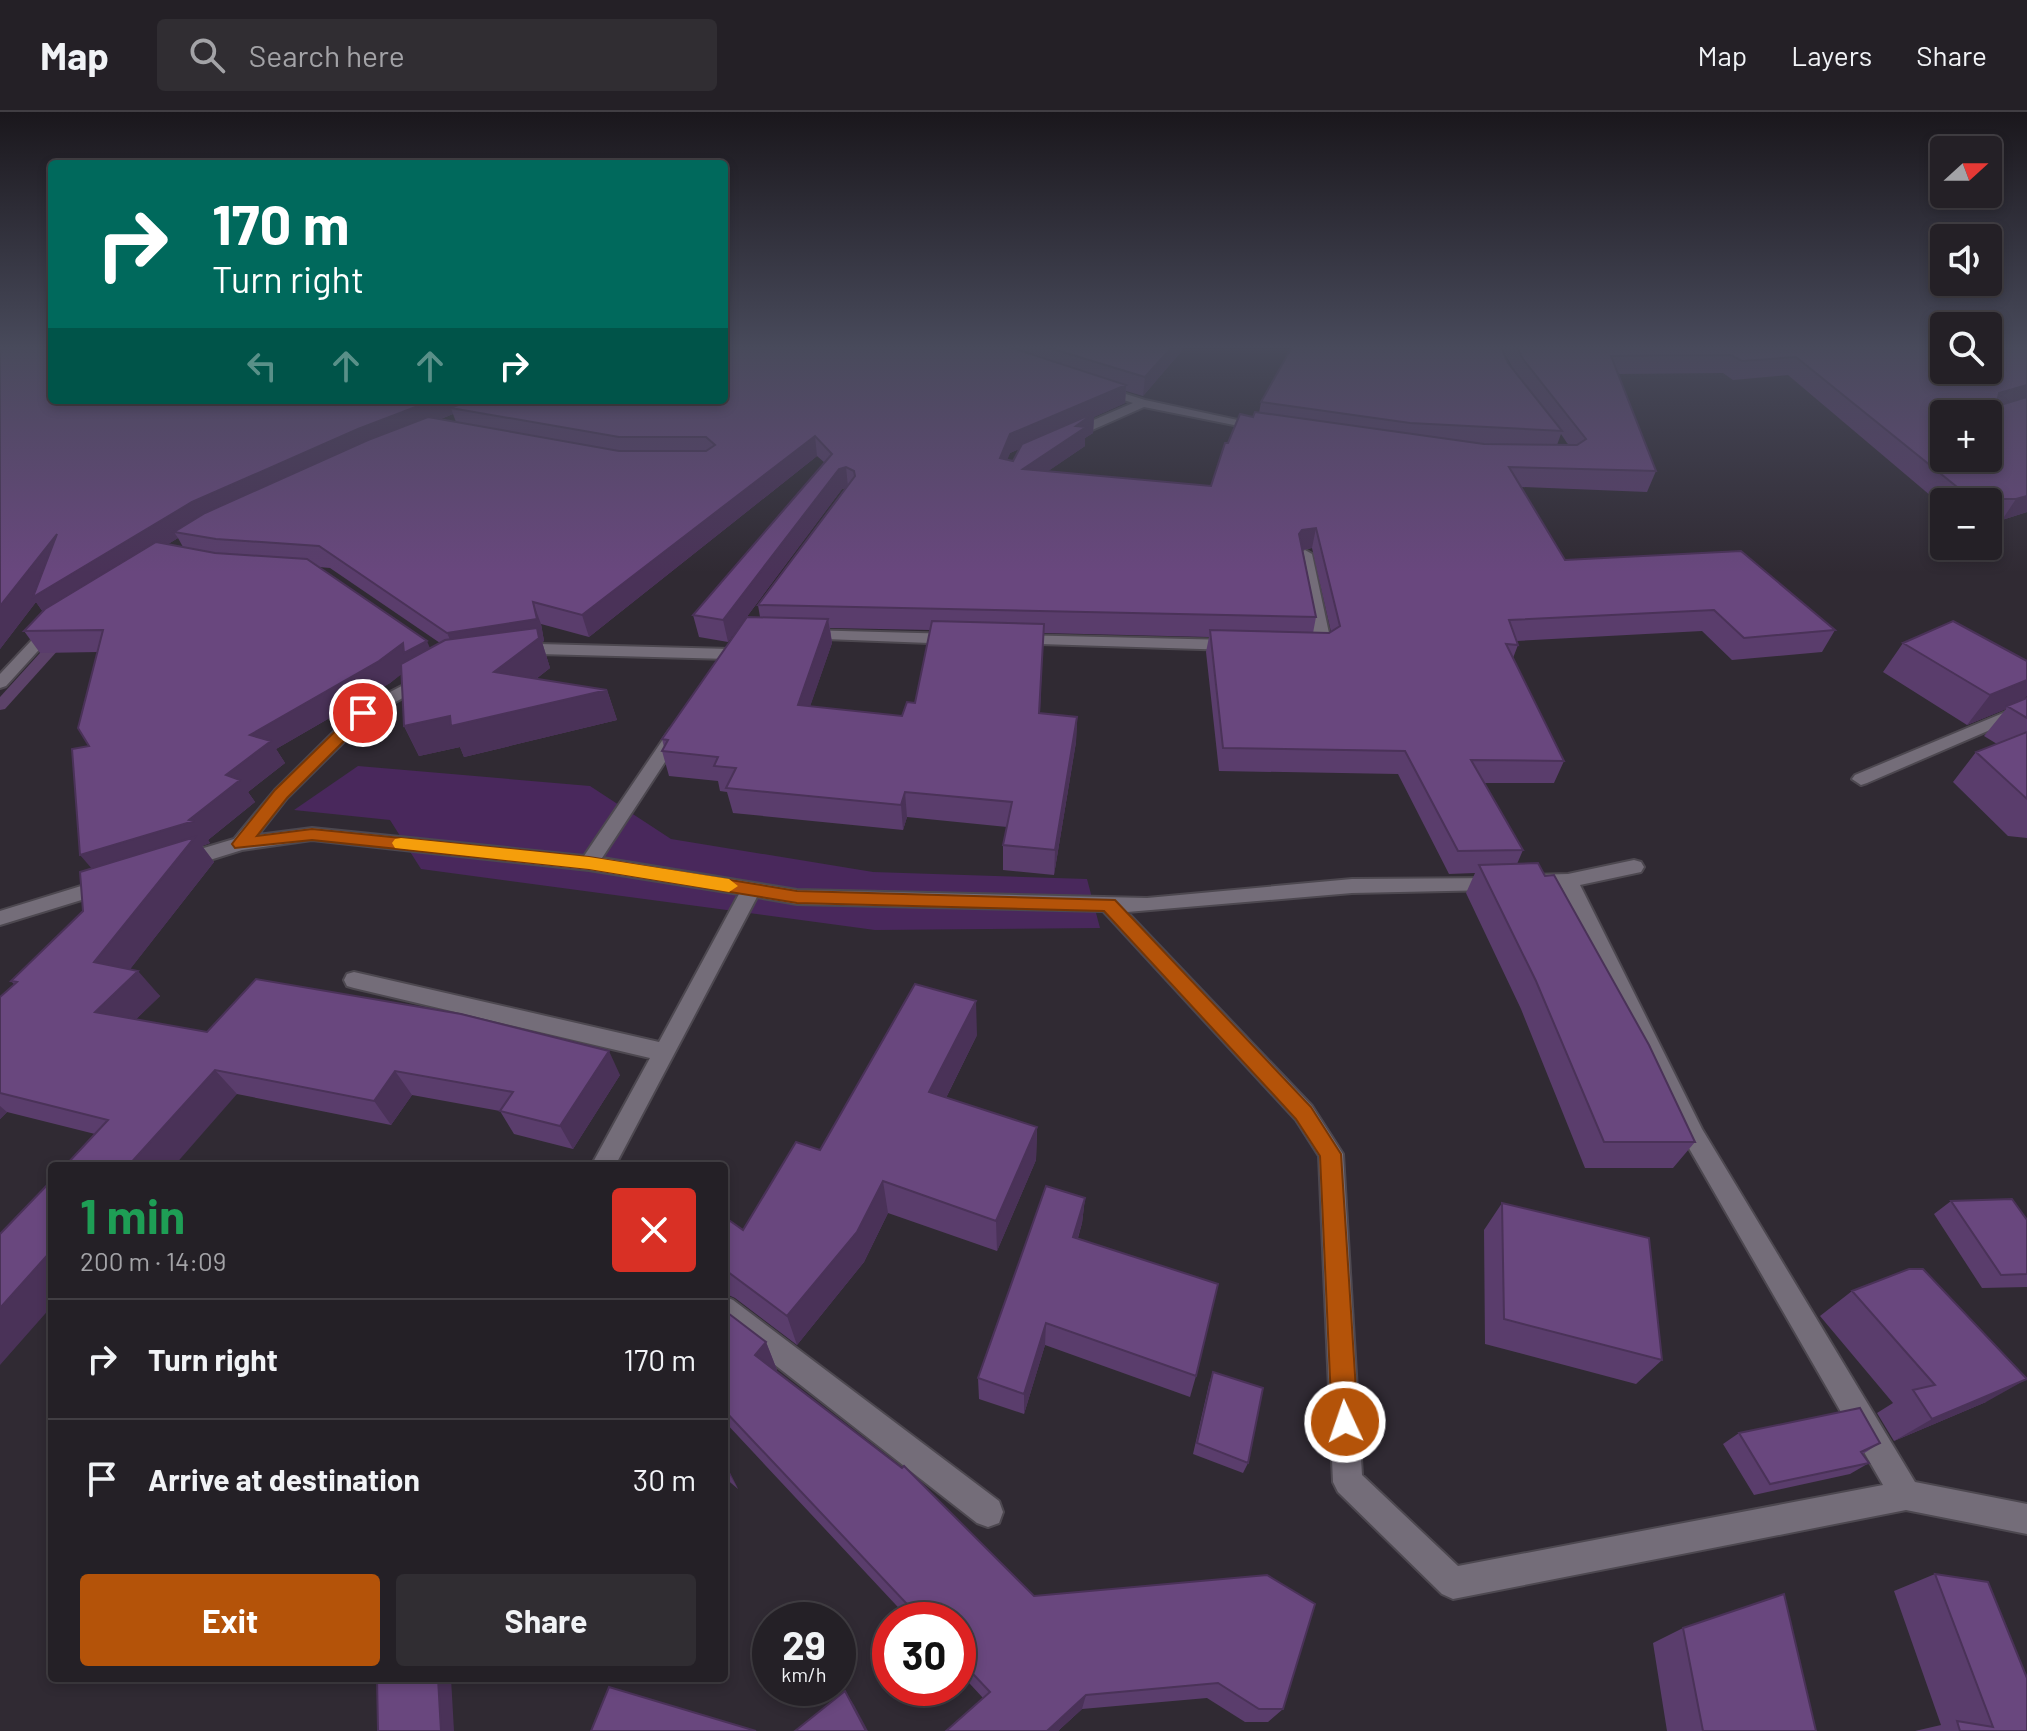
<!DOCTYPE html>
<html lang="en">
<head>
<meta charset="utf-8">
<style>
  body { margin:0; font-family:Barlow,sans-serif; background:#302d32; color:#f1f3f6; height:100vh; display:flex; flex-direction:column; font-size:30px; white-space:nowrap }
  * { box-sizing:border-box; margin:0 }
  p { font-size:26px; color:#a3a3a7 }
  .icon { flex:none; width:44px; height:44px; fill:none; stroke:currentColor; stroke-width:2; stroke-linecap:round; stroke-linejoin:round }
  .map { position:relative; flex:1; overflow:hidden }
  .sheet { position:absolute; left:48px; top:1050px; width:680px; height:520px; display:flex; flex-direction:column; background:#242026; border-radius:8px; box-shadow:0 4px 12px #0003,0 0 0 2px #413e43 }
  .sheet>* { flex:none }
  .banner { position:absolute; left:48px; top:48px; width:680px; height:244px; border-radius:8px; box-shadow:0 4px 12px #0003,0 0 0 2px #413e43; background:#00695c; color:#fff; overflow:hidden }
  .needle { width:52px; rotate:69deg }
  .tools { position:absolute; left:1930px; top:24px; display:grid; gap:16px }
  .tools a { display:grid; place-items:center; width:72px; height:72px; border-radius:8px; background:#242026; box-shadow:0 4px 12px #0003,0 0 0 2px #413e43; font-size:40px }
  .speed { position:absolute; left:752px; top:1490px; display:flex; gap:16px; font-size:40px; font-weight:700; text-align:center }
  .speed>* { display:grid; place-content:center; width:104px; height:104px; border-radius:50%; background:#242026; box-shadow:0 4px 12px #0003,0 0 0 2px #413e43; line-height:1 }
  .speed small { font-size:20px; font-weight:400 }
  .speed .limit { border:12px solid #d22; background:#fff; color:#111 }
  .pin { position:absolute; display:grid; place-items:center; width:68px; height:68px; color:#fff; margin:-34px; border:4px solid #fff; border-radius:50%; box-shadow:0 2px 8px #0007 }
  .me { position:absolute; width:88px; margin:-44px; rotate:357deg; stroke-linejoin:round; filter:drop-shadow(0 0 6px #0008) }
  .turn { display:flex; align-items:center; gap:28px; height:168px; padding:0 32px; font-size:36px }
  .turn .icon { width:104px; height:104px; stroke-width:2.5 }
  .turn b { display:block; font-size:56px; line-height:68px }
  .lanes { display:flex; align-items:center; height:76px; padding:0 32px; background:#0003; justify-content:center; gap:40px; direction:ltr }
  .lanes .off { opacity:.35 }
  .round { display:grid; place-items:center; flex:none; width:84px; height:84px; border-radius:8px; background:#302d32 }
  .overview { display:flex; align-items:center; justify-content:space-between; height:136px; padding:0 32px }
  h1 { font-size:48px; font-weight:700; line-height:60px; color:#1e9e55 }
  .cta { display:flex; gap:16px; margin-top:auto; padding:16px 32px }
  .cta a { flex:1; height:92px; border-radius:8px; background:#b45309; color:#fff; font-size:32px; font-weight:700; line-height:92px; text-align:center }
  .cta a+a { background:#302d32; color:#f1f3f6 }
  ul { padding:0; list-style:none }
  li { display:flex; align-items:center; gap:24px; height:120px; padding:0 32px; border-top:2px solid #413e43 }
  li div { flex:1 }
  li b { display:block; font-size:30px }
  li em { font-style:normal }
  header { display:flex; align-items:center; gap:48px; box-sizing:border-box; height:112px; padding:0 40px; background:#242026; border-bottom:2px solid #413e43 }
  header strong { font-size:38px }
  nav { display:flex; gap:44px; margin-inline-start:auto; font-size:28px }
  .search { width:560px; height:72px; background:#302d32; display:flex; align-items:center; gap:20px; box-sizing:border-box; padding:0 28px; border-radius:8px; color:#a3a3a7; font-size:30px }
  .map>svg:first-child { display:block }
  .green { fill:#49285c }
  .lines { fill:none; stroke-linecap:round; stroke-linejoin:round }
  .stream { fill:#5c4269; fill-rule:evenodd }
  .minor-casing { stroke:#4d4850; stroke-width:4 }
  .minor { fill:#746d79; fill-rule:evenodd }
  .wall { fill:#5a3d6c; fill-rule:evenodd }
  .shaded-wall { fill:#4a3258 }
  .building { fill:#69477e; stroke:#4a3258; stroke-width:2; fill-rule:evenodd }
  .route { fill:#b45309; stroke:#753606; stroke-width:2 }
  .slow { fill:#f59e0b }
</style>
</head>
<body>
<header>
<strong>Map</strong>
<div class="search"><svg class="icon" aria-label="search" viewBox="0 0 24 24"><circle cx="10" cy="10" r="6"/><path d="M15 15l6 6"/></svg>Search here</div>
<nav><a>Map</a><a>Layers</a><a>Share</a></nav>
</header>
<div class="map">
<svg width="2027" height="1619" viewBox="0 0 2027 1619">
  <rect width="100%" height="100%" fill="#302a33"/>
  <path class="green" d="M358 654 590 674 671 727 873 760 1087 767 1100 816 875 818 421 757 390 708 294 698Z"/>
  <g class="lines">
    <path class="stream" d="M64 519 69 520V526L5 597 0 598V585L59 520Z"/>
    <g class="minor-casing">
      <path id="minor" d="M1100 274 1145 288 1270 315 1264 319 1144 295 1074 326H1066V320L1133 291 1096 279V275Z
        M1305 438 1312 442 1332 535C1326 542 1310 542 1304 535L1315 530 1298 442Z
        M51 511 59 516 56 519 6 574 0 576V562L46 513Z
        M804 518 956 522 964 527 956 532 799 526V520Z
        M1016 523 1232 528 1240 533 1232 538 1011 531 1008 528Z
        M539 532 730 537 738 542 730 547 539 542 521 545 513 540 516 537Z
        M425 562 431 564V570L369 605 287 686 258 723 312 716 584 744 670 617 676 616 684 621 602 746 797 778 1147 786 1352 767 1502 766 1505 771 1495 778 1352 781 1127 800 1312 994 1343 1042 1362 1363 1458 1454 1883 1373 1686 1031 1562 776 1531 777 1521 770 1531 763 1568 762 1634 748 1641 750 1644 755 1641 760 1580 773 1702 1017 1915 1370 2027 1392V1422L1906 1398 1453 1487 1442 1482 1338 1380 1333 1370 1319 1044 1296 1008 1103 799 797 792 757 785 615 1054H591L650 946 354 876 347 874 344 868 347 862 354 860 659 930 739 782 589 758 312 728 242 738 184 756 175 749 177 744 234 727 275 678 357 597Z
        M2027 591V602L1867 671 1861 673 1852 667 1855 663Z
        M107 766 117 773 114 778 0 813V799Z
        M724 1184 733 1188 999 1389 1003 1400 999 1411 988 1415 977 1411 724 1213Z"/>
    </g>
    <use href="#minor" class="minor"/>
  </g>
  <path class="wall" d="M0 235 52 288H724V235H1185L1143 284 1126 279 1125 291 1094 305 1093 321 1085 326V334L1048 359 1211 374 1228 331 1253 305 1259 301 1261 290 1508 251 1514 258 1501 235H1944L2027 400 2002 408H1988V390H1944V395L1788 263 1733 268 1723 261 1618 262 1656 359 1647 380 1521 375 1565 448 1835 518 1822 540 1732 548 1702 519 1517 529 1518 533 1513 546 1564 649 1554 671H1484L1523 738 1517 752 1695 1030 1673 1056H1585L1521 897 1466 781 1475 761 1449 762 1398 662 1219 659 1206 540 1209 525 1043 521 1040 601 1077 605 1076 630 1054 763 1003 758V733L1007 715 907 705 903 718 733 701 727 680 720 679 718 669 669 664 662 639 664 635 662 627 760 505 758 493 846 376 842 377 728 530 699 525 693 503 825 351 817 344 589 525 541 512 544 529 542 530 550 556 536 567 607 578 617 608 464 645 460 635 419 644 404 614 401 562 390 571 276 637 285 651 248 680 255 690 208 728 210 731 202 734 214 750 130 857 160 884 136 907 207 920 620 963 573 1037 514 1022 500 999 412 983 391 1013 237 982 95 1022 7 1000 0 1007V885L14 872 11 869 83 799 92 756 89 634 98 540 40 541 24 519 43 500 36 490 0 537ZM453 302 456 310 441 307ZM1561 322 1567 331 1569 333H1557ZM1019 337 1013 349 1007 347 1010 341ZM178 426 183 435 168 432ZM1312 436 1331 520 1329 521H1313L1316 505 1303 438ZM319 455 330 456 440 531 430 536ZM830 516 930 518 915 591 902 604 810 594 832 531Z
    M1903 531 2025 587 2027 586V726L2008 724 1953 670 1976 640 1997 632 1984 624 2006 597 1967 613 1883 560Z
    M977 923 946 986 1037 1015 1036 1048 997 1139 888 1101 864 1150 797 1233 735 1186 724 1181V1108L743 1118 820 1038Z
    M1085 1086 1082 1111 1078 1126 1196 1264 1190 1285 1045 1233 1024 1302 979 1287 978 1266Z
    M1951 1089 2027 1108V1175L1982 1176 1934 1102Z
    M1502 1091 1662 1248 1636 1272 1485 1232 1484 1118Z
    M1852 1179 1986 1290 1894 1329 1877 1301 1893 1291 1820 1204Z
    M724 1198 766 1230 777 1258 776 1259 1034 1484 1283 1597 1268 1610H1245L1207 1586 1082 1597 1058 1619H946L983 1586 958 1559V1508H910L724 1309Z
    M1213 1260 1248 1351 1243 1361 1193 1342 1209 1272Z
    M1739 1321 1880 1331 1863 1342 1869 1351 1850 1362 1754 1383 1723 1332Z
    M724 1349 738 1377 724 1365Z
    M1935 1462 2027 1619H1915L1941 1613 1894 1479Z
    M1683 1516 1816 1619H1667L1653 1531Z"/>
  <path class="shaded-wall" d="M1172 235H1185L1143 284 1145 265Z
    M1126 273 1125 291 1094 305 1093 321 1085 326V334L1022 377 1023 357 1080 311 1010 341 1000 366V346L1010 322Z
    M2027 273V287L1987 300 1999 281Z
    M434 288H490L451 296 453 302 366 336 174 420 178 426 48 507 36 490 0 537V494L57 422 192 390 358 317Z
    M815 324 817 344 589 525 582 503Z
    M846 355 848 375 842 377 728 530 723 508 839 357Z
    M2027 384V400L2002 408 2016 387Z
    M1316 416 1312 436 1297 439 1299 422 1302 418Z
    M533 490 541 512 544 529 542 530 550 556 506 590 457 543 447 521Z
    M828 507 832 531 802 618 798 593Z
    M427 529 436 551 411 555 390 571 276 637 285 651 248 680 255 690 208 728 210 731 202 734 214 750 117 874 94 850 99 765 80 743 189 708 226 663 250 623 403 531Z
    M2027 568V584L2023 589 2007 594 2006 597 1967 613 1990 583Z
    M607 578 617 608 464 645 460 635 419 644 404 614 450 604Z
    M1077 605 1076 630 1054 763 1055 738Z
    M905 680 907 705 903 718 901 693Z
    M138 859 160 884 119 924 95 900Z
    M976 889 977 923 932 1014 929 980Z
    M609 939 620 963 573 1037 560 1014Z
    M215 958 237 982 174 1054H128Z
    M395 959 412 983 391 1013 374 989Z
    M0 994 7 1000 0 1007Z
    M1037 1015 1036 1048 997 1139 996 1109Z
    M883 1069 888 1101 864 1150 797 1233 787 1204Z
    M1085 1086 1082 1111 1071 1148 1073 1125Z
    M52 1138V1194L0 1253V1196Z
    M1046 1211 1045 1233 1024 1302V1282Z
    M766 1230 777 1258 767 1270 755 1243Z
    M2027 1267 1986 1290 1894 1329 1932 1307Z
    M724 1349 738 1377 724 1353Z
    M438 1566H451L454 1619H441Z
    M845 1579 854 1593 868 1619H866Z
    M1086 1583 1082 1597 1058 1619H1047Z"/>
  <path class="building" d="M0 235H52V288H434L358 317 192 390 33 485 57 422 0 494Z
    M724 235H1009L1126 273 1010 322 1000 346 1013 349 1022 332 1094 301 1076 314 1086 315 1023 357 1211 374 1225 331H1228L1240 302 1253 305 1255 300 1484 332 1577 333 1586 327 1523 247 1517 235H1944V258H1988V235H2027V273L1999 281 1997 290 2001 293 2027 285V384L2016 387H1972L1796 245 1742 249 1731 243 1611 244 1656 359 1509 355 1565 448 1741 439 1835 518 1744 526 1714 498 1509 508 1518 533 1506 532 1564 649 1471 648 1523 738 1458 739 1405 639 1223 636 1210 518 1329 521 1340 514 1316 416 1302 418 1299 422 1316 505 758 493 855 364 854 359 846 355 839 357 723 508 693 503 832 342 815 324 582 503 533 490 537 507 447 521 319 434 216 427 174 420 205 401 368 328 428 305 619 339H706L715 333 706 325H619L451 296 469 288H724ZM1944 302H1988V346H1944Z
    M1046 235H1172L1145 265Z
    M1292 235H1501L1508 251 1562 319 1410 311 1261 290Z
    M156 430 215 441 307 447 427 529 404 541 403 531 379 549 250 623 271 629 226 663 240 668 189 708 194 709 80 743 72 637 89 634 78 616 103 518 24 519 45 497Z
    M747 505 828 507 798 593 902 604 907 590 915 591 932 509 1044 512 1039 601 1077 605 1055 738 1003 733 1012 690 905 680 901 693 726 676 736 656 714 654 718 645 662 639 668 628 662 627Z
    M1953 509 2027 549V568L1990 583 1903 531Z
    M537 516 539 526 494 560 607 578 451 614 450 604 404 614 401 552 445 528Z
    M2027 586V606L2007 594Z
    M2027 620V687L1976 640Z
    M195 725 94 850 138 859 95 900 207 920 256 867 461 902 609 939 560 1014 500 999 513 980 395 959 374 989 215 958 128 1054H65L108 1008 0 981V885L17 870 11 869 83 799 80 760Z
    M1538 751 1545 764 1554 763 1649 933 1695 1030H1604L1536 869 1479 753Z
    M915 872 976 889 929 980 1037 1015 996 1109 883 1069 857 1120 787 1204 724 1157V1108L726 1106 743 1118 796 1030 820 1038Z
    M52 1068V1138L0 1196V1122Z
    M1046 1074 1085 1086 1073 1125 1218 1172 1196 1264 1046 1211 1024 1282 978 1266Z
    M2012 1087 2027 1108V1162L2001 1163 1951 1089Z
    M1502 1091 1649 1126 1662 1248 1504 1207Z
    M1909 1157H1923L2027 1267 1932 1307 1913 1278 1935 1273 1852 1179Z
    M724 1198 766 1230 755 1243 902 1356 904 1354 1034 1484 1267 1463 1315 1492 1283 1597H1259L1218 1571 1086 1583 1047 1619H946L990 1580 958 1546V1508H922L724 1298Z
    M1213 1260 1263 1276 1248 1351 1197 1331Z
    M1860 1296 1880 1331 1861 1340 1869 1351 1770 1372 1739 1321Z
    M1935 1462 1988 1470 2027 1566V1619H1960L1957 1609 1993 1615Z
    M1784 1482 1816 1619H1703L1683 1516Z
    M377 1566H438L441 1619H378Z
    M609 1575 756 1619H591Z
    M845 1579 866 1619H795Z"/>
  <linearGradient id="sky" x2="0" y2="1"><stop stop-color="#1a171c"/><stop offset="0.51" stop-color="#484a5b"/><stop offset="1" stop-color="#484a5b" stop-opacity="0"/></linearGradient>
  <rect width="2027" height="461" fill="url(#sky)"/>
  <path class="route" d="M363 596 369 597V604L287 686 257 724 312 717 589 745 797 779 1115 788 1311 995 1341 1042 1358 1310 1354 1320 1345 1323 1336 1320 1332 1310 1320 1044 1296 1007 1104 799 797 791 589 757 312 728 235 736 232 732 235 728 275 678 358 597Z"/>
  <path class="slow" d="M401 726 589 745 729 767 738 774 729 780 589 757 395 736 392 731 395 727Z"/>
</svg>
<div class="tools">
<a><svg class="needle" viewBox="-14 -14 28 28"><path d="M0-13l5 13h-10z" fill="#e53935"/><path d="M0 13l5-13h-10z" fill="#a3a3a7"/></svg></a>
<a><svg class="icon" aria-label="sound" viewBox="0 0 24 24"><path d="M4 9h4l5-4v14l-5-4H4zM17 9q2 3 0 6"/></svg></a>
<a><svg class="icon" aria-label="search" viewBox="0 0 24 24"><circle cx="10" cy="10" r="6"/><path d="M15 15l6 6"/></svg></a>
<a>+</a>
<a>−</a>
</div>
<div class="speed"><div>29<small>km/h</small></div><div class="limit">30</div></div>
<div class="pin" style="left:363px;top:601px;background:#d93025"><svg class="icon" aria-label="arrive" viewBox="0 0 24 24"><path d="M6 21V4h12l-3 4 3 4H6"/></svg></div>
<svg class="me" style="left:1345px;top:1310px" viewBox="-20 -20 40 40"><circle r="17" fill="#b45309" stroke="#fff" stroke-width="3"/><path d="M0-11L8 9 0 5-8 9z" fill="#fff"/></svg>
<div class="banner">
<div class="turn"><svg class="icon" aria-label="right" viewBox="0 0 24 24"><path d="M7 20v-9h11M14 6l5 5-5 5"/></svg><div><b>170 m</b>Turn right</div></div>
<div class="lanes"><svg class="icon off" aria-label="left" viewBox="0 0 24 24"><path d="M17 20v-9H6M10 6l-5 5 5 5"/></svg><svg class="icon off" aria-label="ahead" viewBox="0 0 24 24"><path d="M12 20V5M6 11l6-6 6 6"/></svg><svg class="icon off" aria-label="ahead" viewBox="0 0 24 24"><path d="M12 20V5M6 11l6-6 6 6"/></svg><svg class="icon" aria-label="right" viewBox="0 0 24 24"><path d="M7 20v-9h11M14 6l5 5-5 5"/></svg></div>
</div>
<section class="sheet">
<div class="overview"><div><h1>1 min</h1><p>200 m · 14:09</p></div><a class="round" style="background:#d93025;color:#fff"><svg class="icon" aria-label="close" viewBox="0 0 24 24"><path d="M6 6l12 12M18 6L6 18"/></svg></a></div>
<ul>
<li><svg class="icon" aria-label="right" viewBox="0 0 24 24"><path d="M7 20v-9h11M14 6l5 5-5 5"/></svg><div><b>Turn right</b></div><em>170 m</em></li>
<li><svg class="icon" aria-label="arrive" viewBox="0 0 24 24"><path d="M6 21V4h12l-3 4 3 4H6"/></svg><div><b>Arrive at destination</b></div><em>30 m</em></li>
</ul>
<div class="cta"><a>Exit</a><a>Share</a></div>
</section>
</div>
</body>
</html>
